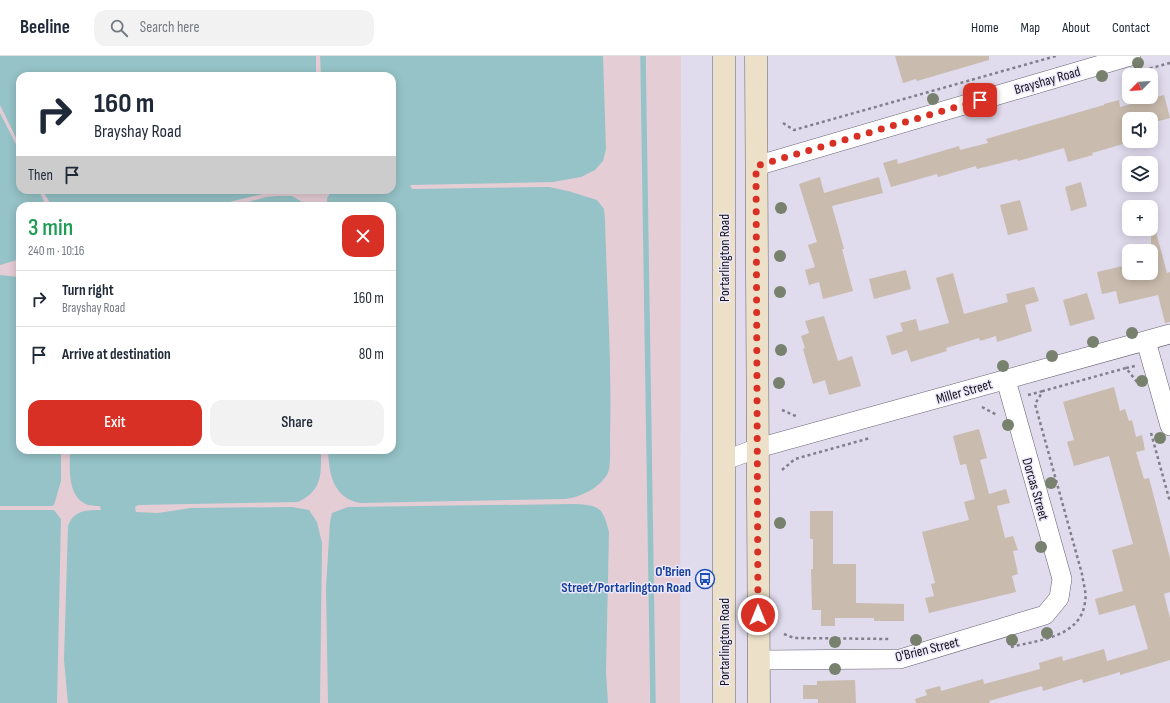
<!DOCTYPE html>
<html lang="en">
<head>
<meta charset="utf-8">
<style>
  body { margin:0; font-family:"Sofia Sans Condensed",sans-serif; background:#f2f2f3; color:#1f2937; height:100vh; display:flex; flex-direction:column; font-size:15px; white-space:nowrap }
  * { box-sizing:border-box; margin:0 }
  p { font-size:13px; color:#747a83 }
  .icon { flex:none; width:22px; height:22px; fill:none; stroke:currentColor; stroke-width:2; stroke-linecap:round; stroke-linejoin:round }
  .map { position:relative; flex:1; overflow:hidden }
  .drawer { position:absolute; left:16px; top:146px; width:380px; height:252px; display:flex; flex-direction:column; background:#fff; border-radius:12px; box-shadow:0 2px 10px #0003 }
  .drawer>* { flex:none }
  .banner { position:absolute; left:16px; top:16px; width:380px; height:122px; border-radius:12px; box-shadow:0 2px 10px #0003; background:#fff; color:#1f2937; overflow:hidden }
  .needle { width:26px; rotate:246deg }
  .fabs { position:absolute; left:1122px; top:12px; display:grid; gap:8px }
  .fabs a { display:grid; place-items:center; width:36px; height:36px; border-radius:8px; background:#fff; box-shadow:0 2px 10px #0003; font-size:20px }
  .pin { position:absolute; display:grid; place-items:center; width:34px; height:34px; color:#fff; margin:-17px; border-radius:8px; box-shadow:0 2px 6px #0006 }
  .me { position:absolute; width:44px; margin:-22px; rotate:0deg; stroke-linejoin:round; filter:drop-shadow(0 0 3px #0008) }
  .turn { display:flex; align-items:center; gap:14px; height:84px; padding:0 12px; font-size:18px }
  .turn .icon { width:52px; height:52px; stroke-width:2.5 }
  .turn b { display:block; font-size:28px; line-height:34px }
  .then { display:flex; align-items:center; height:38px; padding:0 12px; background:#0003; gap:8px; font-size:15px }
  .round { display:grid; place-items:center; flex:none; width:42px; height:42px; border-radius:12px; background:#f2f2f3 }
  .overview { display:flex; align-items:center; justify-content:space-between; height:68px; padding:0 12px }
  h1 { font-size:24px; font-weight:600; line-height:30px; color:#1e9e55 }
  .cta { display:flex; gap:8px; margin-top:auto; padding:8px 12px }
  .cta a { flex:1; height:46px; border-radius:12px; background:#d93025; color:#fff; font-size:16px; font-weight:600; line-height:46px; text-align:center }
  .cta a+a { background:#f2f2f3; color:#1f2937 }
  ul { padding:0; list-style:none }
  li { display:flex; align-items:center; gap:12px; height:56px; padding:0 12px; border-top:1px solid #e0e1e3 }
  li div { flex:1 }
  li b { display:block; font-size:15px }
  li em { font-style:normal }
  header { display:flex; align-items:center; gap:24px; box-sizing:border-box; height:56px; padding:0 20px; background:#fff; border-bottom:1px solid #e0e1e3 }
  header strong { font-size:19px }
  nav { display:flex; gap:22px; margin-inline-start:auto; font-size:14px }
  .search { width:280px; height:36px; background:#f2f2f3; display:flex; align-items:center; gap:10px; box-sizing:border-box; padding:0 14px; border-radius:12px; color:#747a83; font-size:15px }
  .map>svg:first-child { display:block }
  .industrial { fill:#e5cdd6; fill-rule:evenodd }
  .water { fill:#95c3c7 }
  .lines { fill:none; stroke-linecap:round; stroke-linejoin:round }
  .stream { stroke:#95c3c7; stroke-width:5.5 }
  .building { fill:#c9bbad }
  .street-casing { stroke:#656170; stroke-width:20 }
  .secondary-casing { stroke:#656170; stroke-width:23 }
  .path { stroke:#827f8b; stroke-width:2.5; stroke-dasharray:3 3; stroke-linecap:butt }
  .street { stroke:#fff; stroke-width:19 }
  .secondary { stroke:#ece1c8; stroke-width:22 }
  .tree { fill:#77816d }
  .route { stroke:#d93025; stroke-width:7; stroke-dasharray:0 12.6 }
  .labels { text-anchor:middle; stroke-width:3; stroke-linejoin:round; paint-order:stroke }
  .street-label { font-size:14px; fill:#131218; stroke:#ede8fb }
  .transit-label { font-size:14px; font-weight:bold; fill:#164399; stroke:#ede8fb; text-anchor:end }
</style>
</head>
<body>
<header>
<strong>Beeline</strong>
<div class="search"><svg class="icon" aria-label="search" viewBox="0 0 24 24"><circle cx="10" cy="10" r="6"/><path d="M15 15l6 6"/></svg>Search here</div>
<nav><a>Home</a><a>Map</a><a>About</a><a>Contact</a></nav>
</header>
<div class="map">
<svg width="1170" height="647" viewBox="0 0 1170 647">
  <rect width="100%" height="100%" fill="#e0dbed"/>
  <path class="industrial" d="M0 0H681L680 647H0ZM20 20H392V134H20ZM20 150H392V394H20Z"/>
  <path class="water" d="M0 0H316V20H20V90L0 49Z
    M320 0H603L606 93 603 105 595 114 581 121 553 126 410 129 412 133 549 131 568 135 597 144 604 153 605 164C607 236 612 309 610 381 610 390 611 409 608 417 600 432 581 441 565 443L360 447C333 442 329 418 328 394H392V150H327V142L332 134H392V20H321Z
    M0 57 20 96V134H39L46 150H20V203L0 209Z
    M42 134H279L213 150H52Z
    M279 140H292L309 150H234L266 141Z
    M0 219 20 221V394H61V425L54 449 52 450H0Z
    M70 394H321C321 418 323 434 298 446L138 449 135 451 136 456 158 457 191 452 292 451 309 454 317 466 322 487 320 647H68L64 604 68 470C74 454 87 454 101 454L100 450C95 450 88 450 84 447 67 437 70 411 70 394Z
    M574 448C599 449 603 451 609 476L606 616 608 647H328L326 532 330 466 332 457 348 451Z
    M0 454H54L61 463 57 647H0Z"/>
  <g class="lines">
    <path class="stream" d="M643 0 653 647"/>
  </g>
  <path class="building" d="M895 0H989V4L917 25 916 23 903 27Z
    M1164 39 1170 62 1151 67V63H1129V74H1127L1130 86 1092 97 1093 99 1068 106 1064 92 1018 105 1017 103 977 113 976 110 938 121 937 118 891 131 883 107 897 103 898 108 959 90 960 94 988 87 986 83 1104 49V48L1119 44 1120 51Z
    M820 121 824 137 879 121 883 137 832 150 844 193H842L853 235 823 243 819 226 809 229 805 214 815 211 808 189 817 186 799 128Z
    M1081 126 1087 150 1071 155 1065 131Z
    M1020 144 1028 174 1008 179 1000 149Z
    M1151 176H1156L1167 217 1170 216V266L1165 267 1158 239 1119 248 1116 235 1102 238 1097 216 1123 210 1125 217H1151Z
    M906 214 911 233 874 243 869 223Z
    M953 217 964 258 1008 246 1006 238 1034 231 1039 245 1025 249 1032 275 997 286 996 280 980 285 979 282 946 292 947 295 911 306 907 294 892 299 886 280 903 275 900 267 916 263 919 275 949 267 936 222Z
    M1087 237 1095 263 1070 270 1063 244Z
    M824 260 838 305 852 300 861 330 829 339 825 324 813 328 803 293 805 292 801 280 809 277 805 265Z
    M1114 331 1120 355 1125 353 1129 365 1132 364 1136 381 1142 379 1145 394 1136 396 1144 423 1149 422 1170 502V536L1164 538 1170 562V604L1120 619V616L1083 627 1082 623 1043 635 1042 630 989 645 990 647H916L915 643 927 639 925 634 940 630 941 635 983 623 984 628 1040 613 1039 607 1062 600 1063 605 1104 593 1107 605 1148 593 1135 549 1099 559 1095 543 1123 535 1112 494 1133 488 1109 400 1074 410 1067 386 1074 384 1063 346Z
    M979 373 987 402 980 404 989 438 1006 433 1010 447 997 450 1005 482 1013 480 1018 494 1013 495 1018 518 1012 520 1016 536 929 557 925 542 934 540 931 528 935 527 922 476 969 464 964 446 975 443 966 408 960 409 953 380Z
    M810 455H833V508H856V547L904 548V565H874V562H835V570H821V554H812L811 513H813V483H810Z
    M855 624 856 647H818V643H803V629H817V625Z"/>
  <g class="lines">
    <g class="street-casing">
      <path id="street" d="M756 110 1131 0
        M1146 285 1170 370
        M723 405 758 392 1170 278
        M759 604 900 603 1045 559 1059 542 1062 523 1006 324"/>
    </g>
    <g class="secondary-casing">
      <path id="secondary" d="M756 0 759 647
        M724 647V0"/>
    </g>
    <path class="path" d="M1144 14 1170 7
      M783 67 794 74 1056 0
      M1126 312 1135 310
      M1028 339 1043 335
      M982 351 997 359
      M782 354 798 361
      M1151 377 1170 446
      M782 414 795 403 870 382
      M784 578 794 582 889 583
      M1011 591C1039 584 1081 581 1085 546 1087 537 1083 527 1082 518L1035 348 1043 335 1126 312 1137 326"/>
    <use href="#street" class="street"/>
    <use href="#secondary" class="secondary"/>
  </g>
  <g class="tree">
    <circle cx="1138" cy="7" r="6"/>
    <circle cx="1102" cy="20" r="6"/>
    <circle cx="933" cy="43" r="6"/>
    <circle cx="781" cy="152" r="6"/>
    <circle cx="780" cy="200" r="6"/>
    <circle cx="780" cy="236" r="6"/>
    <circle cx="1132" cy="277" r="6"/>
    <circle cx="1093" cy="286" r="6"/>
    <circle cx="781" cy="294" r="6"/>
    <circle cx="1052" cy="300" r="6"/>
    <circle cx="1003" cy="310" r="6"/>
    <circle cx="1142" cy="325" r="6"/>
    <circle cx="779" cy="327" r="6"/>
    <circle cx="1008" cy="369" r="6"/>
    <circle cx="1160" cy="382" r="6"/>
    <circle cx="1051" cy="427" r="6"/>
    <circle cx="780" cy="467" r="6"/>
    <circle cx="1041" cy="491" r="6"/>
    <circle cx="1047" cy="577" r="6"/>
    <circle cx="916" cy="584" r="6"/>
    <circle cx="1012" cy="584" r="6"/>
    <circle cx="835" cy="586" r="6"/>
    <circle cx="835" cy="613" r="6"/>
  </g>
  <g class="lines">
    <path class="route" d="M758 559 756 110 980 44"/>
  </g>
  <defs>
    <g id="bus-ring" transform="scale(1)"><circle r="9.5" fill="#ede8fb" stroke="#1a4fb4" stroke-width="1.5"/><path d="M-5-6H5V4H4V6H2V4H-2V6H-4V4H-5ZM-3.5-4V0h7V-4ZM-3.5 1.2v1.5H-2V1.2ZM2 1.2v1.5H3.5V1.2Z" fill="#1a4fb4"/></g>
  </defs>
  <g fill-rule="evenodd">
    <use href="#bus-ring" x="705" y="523"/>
  </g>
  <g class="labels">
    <g class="street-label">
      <text transform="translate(1047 24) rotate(-16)" y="5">Brayshay Road</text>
      <text transform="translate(724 202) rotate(-90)" y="5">Portarlington Road</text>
      <text transform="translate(964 335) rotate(-16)" y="5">Miller Street</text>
      <text transform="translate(1036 433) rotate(74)" y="5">Dorcas Street</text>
      <text transform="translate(724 586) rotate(-90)" y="5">Portarlington Road</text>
      <text transform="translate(927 593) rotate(-14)" y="5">O'Brien Street</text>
    </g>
    <g class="transit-label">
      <text x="691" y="520">O'Brien<tspan x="691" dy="16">Street/Portarlington Road</tspan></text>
    </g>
  </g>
</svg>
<div class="fabs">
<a><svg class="needle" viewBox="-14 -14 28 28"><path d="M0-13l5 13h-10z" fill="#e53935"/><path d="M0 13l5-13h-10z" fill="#747a83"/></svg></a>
<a><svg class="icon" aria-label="sound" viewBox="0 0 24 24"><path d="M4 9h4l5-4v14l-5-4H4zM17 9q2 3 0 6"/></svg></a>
<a><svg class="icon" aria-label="layers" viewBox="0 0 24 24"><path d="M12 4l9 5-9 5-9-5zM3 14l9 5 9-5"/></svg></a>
<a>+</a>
<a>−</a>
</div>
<div class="pin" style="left:980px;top:44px;background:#d93025"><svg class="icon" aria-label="arrive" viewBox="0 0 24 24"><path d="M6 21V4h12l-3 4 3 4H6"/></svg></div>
<svg class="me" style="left:758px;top:559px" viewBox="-20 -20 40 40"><circle r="17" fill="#d93025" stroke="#fff" stroke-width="3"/><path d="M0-11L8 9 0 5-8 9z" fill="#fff"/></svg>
<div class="banner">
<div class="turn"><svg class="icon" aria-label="right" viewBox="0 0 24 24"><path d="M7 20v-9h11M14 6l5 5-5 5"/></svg><div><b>160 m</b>Brayshay Road</div></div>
<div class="then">Then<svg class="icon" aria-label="arrive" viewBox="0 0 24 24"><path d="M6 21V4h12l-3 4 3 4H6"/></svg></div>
</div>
<section class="drawer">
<div class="overview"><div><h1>3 min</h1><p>240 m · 10:16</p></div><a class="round" style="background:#d93025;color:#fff"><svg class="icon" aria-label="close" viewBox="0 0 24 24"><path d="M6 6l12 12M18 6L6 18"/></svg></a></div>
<ul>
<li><svg class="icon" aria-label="right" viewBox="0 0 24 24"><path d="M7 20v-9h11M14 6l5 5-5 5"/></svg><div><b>Turn right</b><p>Brayshay Road</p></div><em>160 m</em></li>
<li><svg class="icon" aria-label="arrive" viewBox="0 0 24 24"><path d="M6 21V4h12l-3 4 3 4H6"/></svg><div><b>Arrive at destination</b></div><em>80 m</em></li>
</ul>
<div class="cta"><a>Exit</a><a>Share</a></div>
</section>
</div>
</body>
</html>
